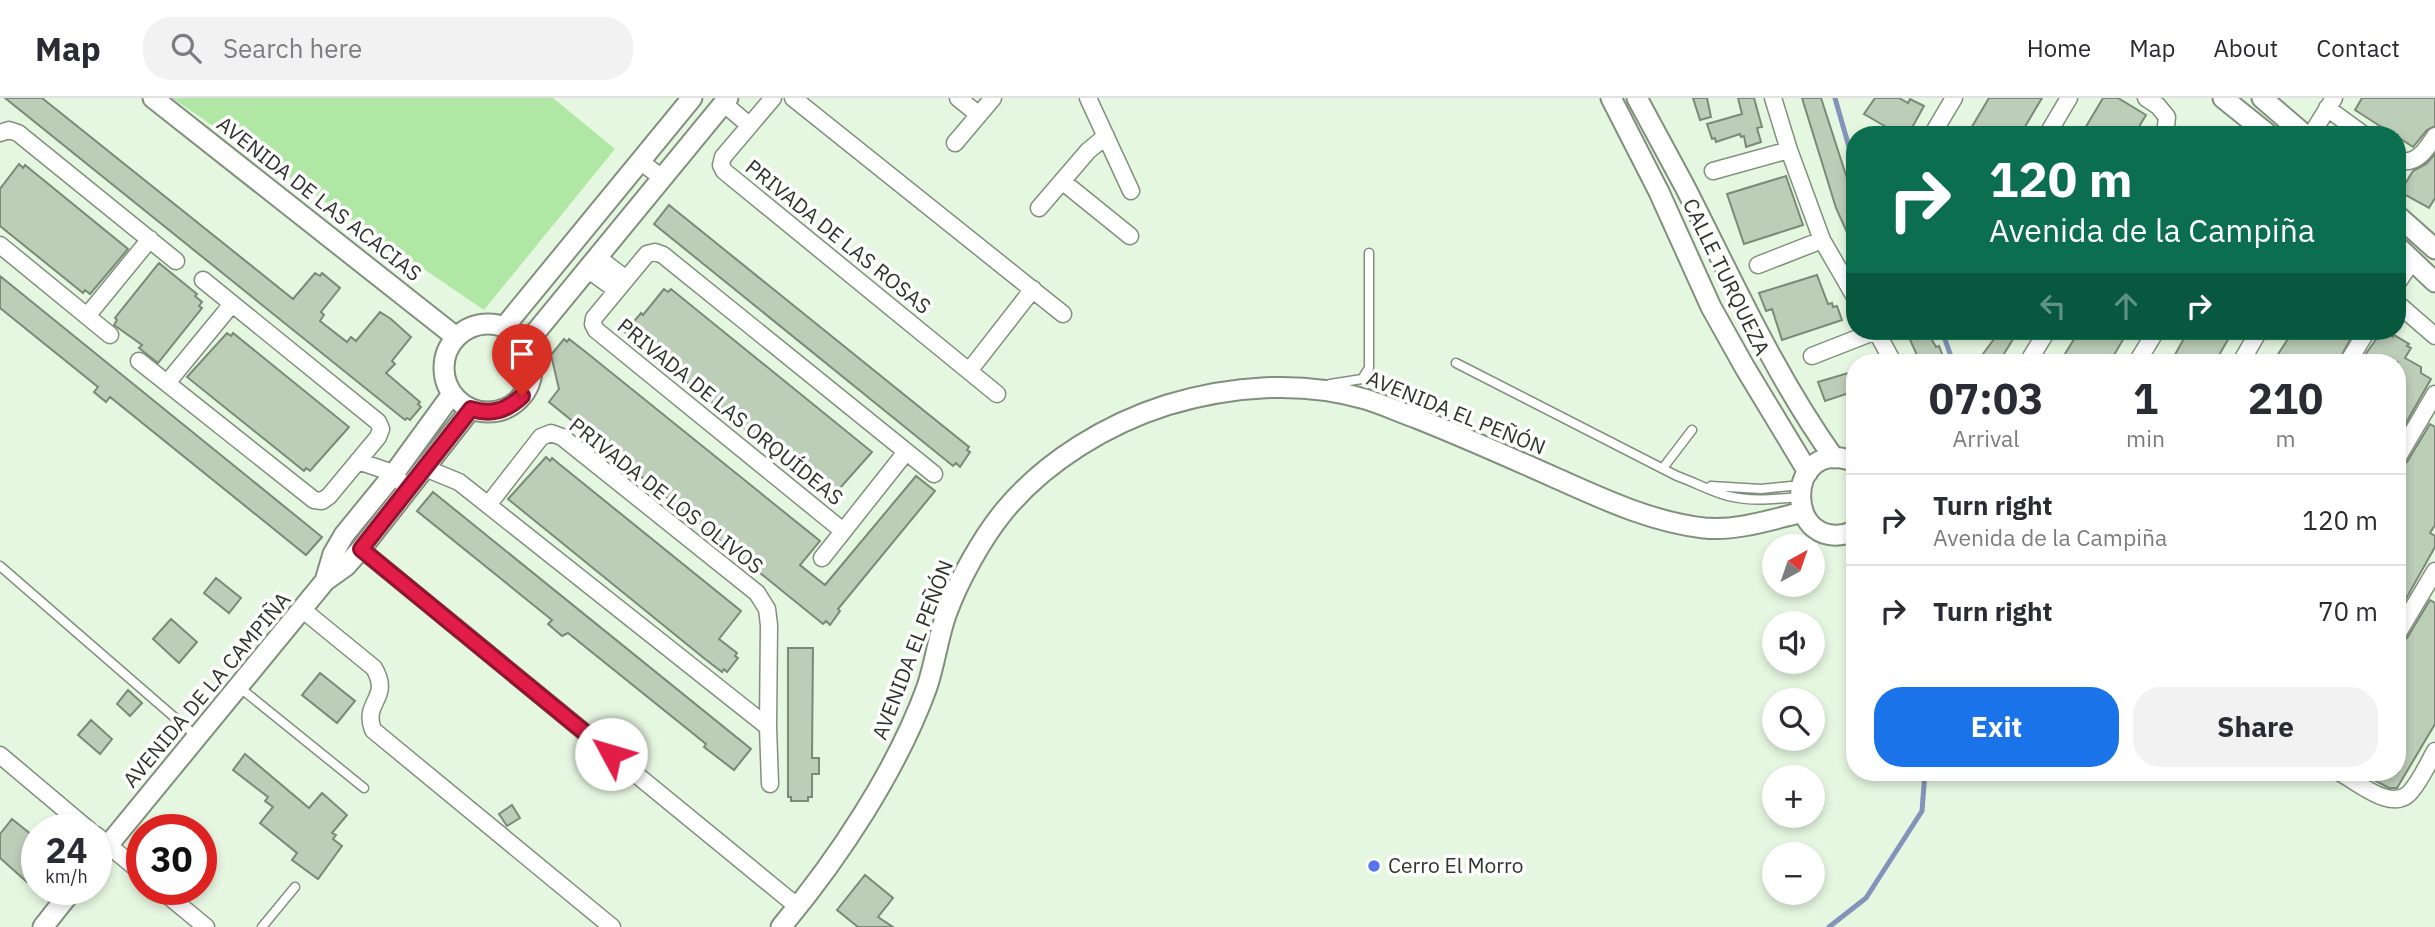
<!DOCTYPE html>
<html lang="en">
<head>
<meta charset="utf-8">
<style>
  body { margin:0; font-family:"IBM Plex Sans",sans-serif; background:#f2f2f3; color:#2b2b33; height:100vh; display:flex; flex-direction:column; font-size:26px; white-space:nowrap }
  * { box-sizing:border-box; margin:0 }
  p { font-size:23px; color:#7c7c81 }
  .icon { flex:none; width:38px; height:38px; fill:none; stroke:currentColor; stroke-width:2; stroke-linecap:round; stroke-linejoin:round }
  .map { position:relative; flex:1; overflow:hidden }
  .details { position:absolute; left:1846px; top:256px; width:560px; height:427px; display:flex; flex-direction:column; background:#fff; border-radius:28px; box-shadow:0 4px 10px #0003 }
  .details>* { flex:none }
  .top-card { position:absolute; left:1846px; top:28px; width:560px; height:214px; border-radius:28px; box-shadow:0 4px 10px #0003; background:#0b6e4f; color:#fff; overflow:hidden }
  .needle { width:46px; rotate:40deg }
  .tools { position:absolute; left:1762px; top:436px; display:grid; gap:14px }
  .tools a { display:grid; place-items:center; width:63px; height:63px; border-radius:50%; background:#fff; box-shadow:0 4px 10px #0003; font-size:35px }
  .speed { position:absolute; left:21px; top:716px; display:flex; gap:14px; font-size:35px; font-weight:700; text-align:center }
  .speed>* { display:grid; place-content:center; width:91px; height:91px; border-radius:50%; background:#fff; box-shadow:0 4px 10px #0003; line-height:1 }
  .speed small { font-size:18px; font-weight:400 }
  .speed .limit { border:10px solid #d22; background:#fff; color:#111 }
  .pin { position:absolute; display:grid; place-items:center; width:60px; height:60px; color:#fff; margin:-72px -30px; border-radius:50% 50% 50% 0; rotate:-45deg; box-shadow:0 0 7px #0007 }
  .pin .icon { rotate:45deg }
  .me { position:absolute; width:77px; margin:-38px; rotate:309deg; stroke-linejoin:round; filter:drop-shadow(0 0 5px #0008) }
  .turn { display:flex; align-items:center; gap:24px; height:147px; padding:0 28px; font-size:32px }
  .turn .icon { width:91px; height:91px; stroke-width:2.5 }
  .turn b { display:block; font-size:49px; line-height:60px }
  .lanes { display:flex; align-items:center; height:66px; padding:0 28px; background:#0003; justify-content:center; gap:35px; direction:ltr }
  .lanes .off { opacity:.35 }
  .eta { display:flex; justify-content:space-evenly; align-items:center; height:119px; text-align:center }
  .eta b { font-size:42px; font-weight:700; line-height:49px }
  .action { display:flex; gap:14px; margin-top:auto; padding:14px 28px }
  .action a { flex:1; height:80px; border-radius:28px; background:#1a73e8; color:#fff; font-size:28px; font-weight:700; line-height:80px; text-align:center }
  .action a+a { background:#f2f2f3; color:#2b2b33 }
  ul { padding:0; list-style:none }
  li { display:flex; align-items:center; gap:21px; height:91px; padding:0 28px; border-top:2px solid #e1e1e2 }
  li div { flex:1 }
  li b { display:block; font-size:26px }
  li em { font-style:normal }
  header { display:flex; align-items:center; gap:42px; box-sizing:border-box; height:98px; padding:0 35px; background:#fff; border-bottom:2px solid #e1e1e2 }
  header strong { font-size:33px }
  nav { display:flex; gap:38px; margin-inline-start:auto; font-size:24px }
  .search { width:490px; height:63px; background:#f2f2f3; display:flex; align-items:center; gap:18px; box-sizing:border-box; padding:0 24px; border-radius:28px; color:#7c7c81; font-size:26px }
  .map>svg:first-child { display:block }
  .green { fill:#b1e7a4 }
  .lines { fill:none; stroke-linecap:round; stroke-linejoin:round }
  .stream { stroke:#8393ba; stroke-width:5 }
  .building { fill:#bccdb8; stroke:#7a8a77; stroke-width:2 }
  .service-casing { stroke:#81907d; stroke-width:11 }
  .minor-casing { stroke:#81907d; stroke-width:19 }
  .tertiary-casing { stroke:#81907d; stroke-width:23 }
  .service { stroke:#fff; stroke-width:8 }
  .minor { stroke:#fff; stroke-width:16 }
  .tertiary { stroke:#fff; stroke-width:19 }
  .route-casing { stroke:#92132f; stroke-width:18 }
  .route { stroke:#e11d48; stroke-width:12 }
  .poi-dot { fill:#5675ea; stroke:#fff; stroke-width:2.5 }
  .labels { text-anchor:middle; stroke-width:7; stroke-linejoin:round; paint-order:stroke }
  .street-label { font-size:21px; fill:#2e352d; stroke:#fff }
  .poi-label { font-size:21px; fill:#2e352d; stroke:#fff; text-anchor:start }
</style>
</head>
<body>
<header>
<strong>Map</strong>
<div class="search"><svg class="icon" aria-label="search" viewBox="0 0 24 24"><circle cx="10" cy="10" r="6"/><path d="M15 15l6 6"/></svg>Search here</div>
<nav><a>Home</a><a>Map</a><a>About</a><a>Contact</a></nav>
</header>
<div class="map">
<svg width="2435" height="829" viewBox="0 0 2435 829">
  <rect width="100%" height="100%" fill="#e6f7e1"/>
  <path class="green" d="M172 0H553L615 51 484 212Z"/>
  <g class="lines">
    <path class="stream" d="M1835 0 1855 70
      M1942 233 1953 264
      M1829 829 1866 800 1922 713 1925 674"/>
  </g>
  <path class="building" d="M5 0H42L293 201 315 175 320 178 322 175 340 190 321 214 324 217 320 223 347 244 351 239 356 243 380 214 391 221 411 239 392 263 395 266 386 275 420 304 418 306 421 309 410 322 407 320 405 322Z
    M1693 0H1707L1711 19 1700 22Z
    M1738 0H1754L1762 29 1757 30 1761 44 1746 49 1744 38 1741 39 1740 36 1716 44 1715 40 1712 41 1707 26 1742 16Z
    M1802 0H1821L1855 105V152L1836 110Z
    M1875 0H1899L1908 5 1910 1 1924 8 1908 37H1884L1888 30 1864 16Z
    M1989 0H2042L2020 37H1967Z
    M2103 0H2118L2146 17 2134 37H2081Z
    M2362 0H2435V28L2427 32 2413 49 2398 39V37H2394L2355 12Z
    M2435 56V100L2429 110 2400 94 2413 73 2426 66Z
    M19 66 23 70 25 67 128 151 90 196 85 192 83 195 0 128V91Z
    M1786 78 1803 127 1744 146 1727 96Z
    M669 107 969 349 967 352 970 354 960 369 956 365 953 368 654 126Z
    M159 165 197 196 195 198 202 204 199 208 202 210 158 265 139 250 142 247 114 227 117 222 115 220Z
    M1817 177 1828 206 1832 205 1833 209 1837 208 1842 222 1782 242 1772 211 1766 213 1759 195Z
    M0 178 322 439 306 457 110 299 106 304 94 294 98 289 0 210Z
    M664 191 668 194 671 191 872 354 833 398 829 395 827 397 625 234 641 215 643 217Z
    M1906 233H1927L1936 249 1939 248 1945 264H1903L1917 257Z
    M2000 233H2018L1999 264H1977Z
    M2079 233H2128L2110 264 2103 260 2101 264H2060Z
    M2188 233H2233L2215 264H2171Z
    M2293 233H2338L2351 240 2338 264H2273Z
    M2382 233 2393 239 2394 237 2409 246 2407 248 2411 250 2405 260 2421 269V275L2431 281 2398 339V264H2360Z
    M227 235 231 238 233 235 349 329 310 373 306 370 304 373 187 279Z
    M564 241 567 244 569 241 587 255 820 443 800 467 825 487 916 378 935 393 838 511 840 513 830 527 826 523 823 526 549 304 559 291 551 257Z
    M1855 273V293L1825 303 1818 284Z
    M2430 326 2435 329V427L2430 435 2435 438V449L2398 515V413L2402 406 2398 399V369L2407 364Z
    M546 359 550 363 552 360 558 365 741 513 719 541 737 555 735 558 738 560 727 574 724 571 722 574 705 561 508 401Z
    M433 394 751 651 734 672 704 649 706 646 568 535 562 538 548 526 552 522 417 413Z
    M216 480 241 500 229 515 204 495Z
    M2430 502 2435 505V626L2397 690H2389L2359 674H2398V545L2407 540Z
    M171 521 197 544 179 565 153 541Z
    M788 550H813L812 660H819V676H812V699H808V703H791V699H788Z
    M320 575 355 603 337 625 302 597Z
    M128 592 142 605 130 618 117 606Z
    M91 622 112 641 100 656 78 637Z
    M245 656 309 710 322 695 347 717 332 735 336 737 333 741 342 748 318 781 292 762 297 755 260 725 273 709 265 703 268 699 233 672Z
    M512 707 520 720 507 728 499 716Z
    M12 721 37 741V749L28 758 37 766V773L27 784 0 760V736Z
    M865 777 893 800 878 819 893 829H858L837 812Z"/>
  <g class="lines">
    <g class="service-casing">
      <path id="service" d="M1456 265 1677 378C1694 384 1710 393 1728 398 1752 404 1775 401 1799 399
        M1330 286 1362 281 1369 270V155
        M1663 370 1692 332
        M1711 388 1761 391 1801 387
        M0 468 196 638
        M239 589 364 690
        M262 829 295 789"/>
    </g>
    <g class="minor-casing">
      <path id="minor" d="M773 0 723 59 721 67 724 73 997 296
        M793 0 1063 216
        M958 0 979 17
        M1088 0 1131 93
        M1773 0 1789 52 1822 142 1855 199
        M2146 0 2158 8 2167 19 2165 37
        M723 5 749 27
        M2327 10 2364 37
        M0 35 9 32 18 35 176 163
        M1932 37 1954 0
        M2047 37 2069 0
        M2311 37 2334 0
        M955 45 993 0
        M2398 62C2416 68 2426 52 2435 38
        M640 63 662 80
        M1713 73 1789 52
        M1062 83 1130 138
        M1039 110 1088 53 1106 38
        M0 147 110 237
        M597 159 625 180
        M1758 167 1822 142
        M587 171 615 191
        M2398 184 2412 163
        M2398 206 2435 238
        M87 218 150 141
        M1876 233 1893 264
        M1812 258 1876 233
        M139 263 314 402 322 403 329 398 378 339 381 331 378 324 203 182
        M2028 264 2047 233
        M2137 264 2156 233
        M2241 264 2259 233
        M2348 264 2367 233
        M969 273 1033 191
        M167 285 232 206
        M2398 359 2435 296
        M358 363 390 374 409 391
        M425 370 459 384 768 629
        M488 407 541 339 551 335 562 339 757 495 767 511 769 527 768 629 770 686
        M843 433 596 232 593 226 594 220 647 156 655 154 663 157 934 376
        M361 451 798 809
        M822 460 906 354
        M303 512 374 570C392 601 362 603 373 632L612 829
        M2398 535 2435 473
        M0 657 89 732
        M2339 674C2358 684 2394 717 2412 692 2421 681 2428 666 2435 653
        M96 737 142 775
        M160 791 206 829"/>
    </g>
    <g class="tertiary-casing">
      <path id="tertiary" d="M153 0 456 239
        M1611 0 1659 94 1711 209 1744 268 1808 374
        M1637 0C1653 30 1669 59 1685 89 1732 181 1774 276 1834 360
        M2223 0 2269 37
        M2262 0 2305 37
        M2398 118 2435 151
        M2398 149 2435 184
        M444 270a44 44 0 1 1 88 0a44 44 0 1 1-88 0Z
        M505 228 692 0
        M526 246 728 0
        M1855 364C1782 335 1783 461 1855 433
        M325 483 333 456 344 437 393 377 452 296
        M96 762 325 483 346 468 361 451 471 311
        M43 829 73 791
        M781 829C838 761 897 672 927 589 935 565 938 540 946 517 958 483 982 440 1005 412 1046 363 1107 326 1167 307 1230 288 1301 282 1365 301 1382 306 1399 314 1416 320 1464 339 1511 360 1558 381 1605 402 1652 424 1704 430 1737 433 1770 422 1803 414"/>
    </g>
    <use href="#service" class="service"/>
    <use href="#minor" class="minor"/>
    <use href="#tertiary" class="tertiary"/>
  </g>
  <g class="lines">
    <g class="route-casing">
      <path id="route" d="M522 298C506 313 491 317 471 311L361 451 611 656"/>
    </g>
    <use href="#route" class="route"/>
  </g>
  <circle class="poi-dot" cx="1374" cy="768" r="7"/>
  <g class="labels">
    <g class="street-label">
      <text transform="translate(319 101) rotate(38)" y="7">AVENIDA DE LAS ACACIAS</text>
      <text transform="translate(838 139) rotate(39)" y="7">PRIVADA DE LAS ROSAS</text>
      <text transform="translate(1726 179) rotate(64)" y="7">CALLE TURQUEZA</text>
      <text transform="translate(730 314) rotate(39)" y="7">PRIVADA DE LAS ORQUÍDEAS</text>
      <text transform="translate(1456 315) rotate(22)" y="7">AVENIDA EL PEÑÓN</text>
      <text transform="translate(666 398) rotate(38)" y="7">PRIVADA DE LOS OLIVOS</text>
      <text transform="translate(913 552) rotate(-69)" y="7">AVENIDA EL PEÑÓN</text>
      <text transform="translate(207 592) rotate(-50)" y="7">AVENIDA DE LA CAMPIÑA</text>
    </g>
    <g class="poi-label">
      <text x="1388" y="775">Cerro El Morro</text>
    </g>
  </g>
</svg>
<div class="tools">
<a><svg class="needle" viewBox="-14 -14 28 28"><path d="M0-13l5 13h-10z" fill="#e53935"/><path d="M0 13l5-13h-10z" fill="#7c7c81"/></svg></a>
<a><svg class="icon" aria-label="sound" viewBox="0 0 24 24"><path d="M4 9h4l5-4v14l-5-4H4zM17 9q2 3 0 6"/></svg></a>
<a><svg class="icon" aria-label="search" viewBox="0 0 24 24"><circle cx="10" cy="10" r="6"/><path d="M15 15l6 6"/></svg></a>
<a>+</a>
<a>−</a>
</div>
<div class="speed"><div>24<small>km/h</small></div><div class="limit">30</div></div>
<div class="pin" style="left:522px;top:298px;background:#d93025"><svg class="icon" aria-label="arrive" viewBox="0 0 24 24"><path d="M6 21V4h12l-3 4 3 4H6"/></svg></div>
<svg class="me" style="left:611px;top:656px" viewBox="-20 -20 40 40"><circle r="19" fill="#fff"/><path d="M0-13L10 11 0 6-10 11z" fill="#e11d48"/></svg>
<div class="top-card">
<div class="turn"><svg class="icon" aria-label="right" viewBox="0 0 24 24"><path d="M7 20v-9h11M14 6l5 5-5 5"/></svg><div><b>120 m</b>Avenida de la Campiña</div></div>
<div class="lanes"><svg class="icon off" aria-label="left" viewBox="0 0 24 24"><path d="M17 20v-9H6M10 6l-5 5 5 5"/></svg><svg class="icon off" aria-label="ahead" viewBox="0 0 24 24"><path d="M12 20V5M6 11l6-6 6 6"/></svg><svg class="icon" aria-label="right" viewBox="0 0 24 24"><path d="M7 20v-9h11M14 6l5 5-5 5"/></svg></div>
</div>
<section class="details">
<div class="eta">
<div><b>07:03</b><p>Arrival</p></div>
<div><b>1</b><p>min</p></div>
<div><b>210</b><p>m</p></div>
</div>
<ul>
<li><svg class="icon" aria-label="right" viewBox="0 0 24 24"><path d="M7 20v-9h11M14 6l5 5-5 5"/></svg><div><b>Turn right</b><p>Avenida de la Campiña</p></div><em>120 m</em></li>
<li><svg class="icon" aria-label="right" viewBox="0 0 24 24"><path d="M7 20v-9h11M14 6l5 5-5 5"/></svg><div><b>Turn right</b></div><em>70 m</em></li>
</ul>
<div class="action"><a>Exit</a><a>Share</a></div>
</section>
</div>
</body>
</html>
